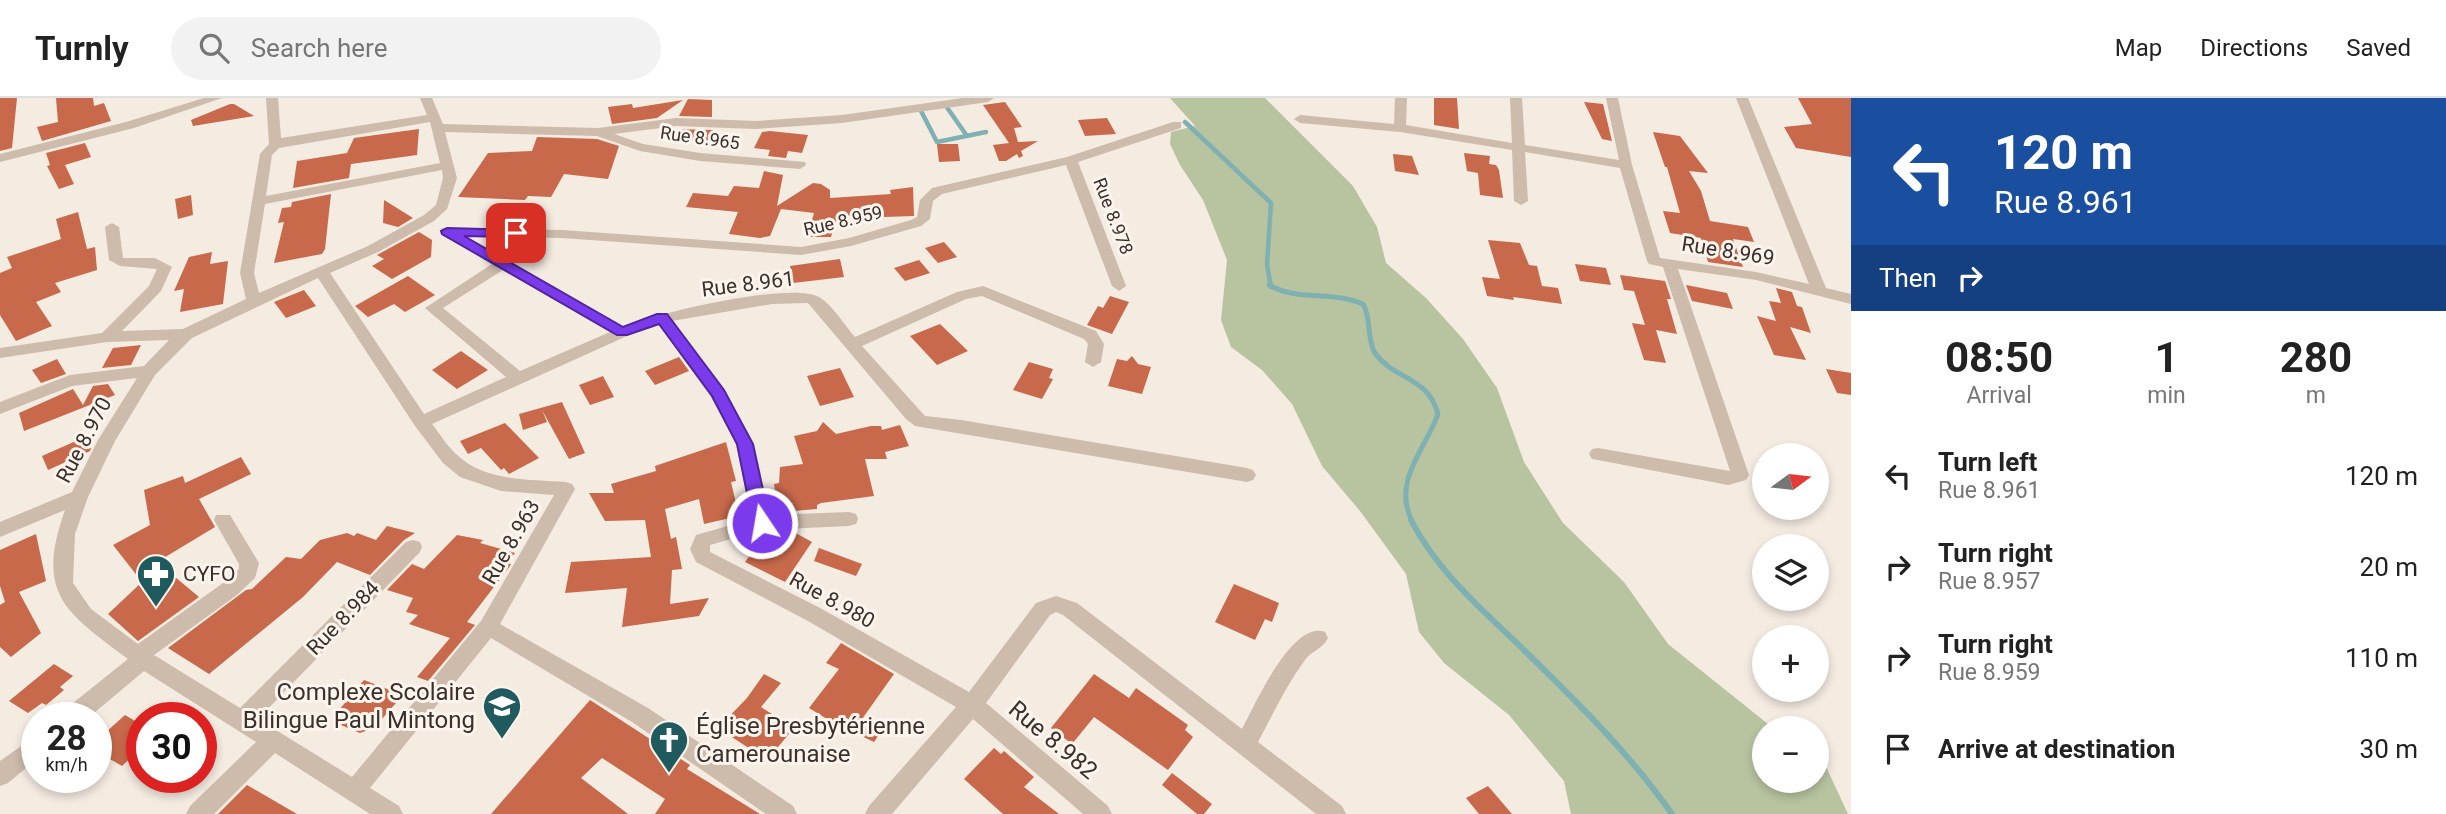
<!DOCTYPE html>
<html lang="en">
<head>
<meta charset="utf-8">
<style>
  body { margin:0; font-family:Roboto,sans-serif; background:#f2f2f2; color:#222; height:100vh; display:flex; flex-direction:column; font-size:26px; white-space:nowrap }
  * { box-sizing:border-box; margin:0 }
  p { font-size:23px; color:#767676 }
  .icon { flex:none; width:38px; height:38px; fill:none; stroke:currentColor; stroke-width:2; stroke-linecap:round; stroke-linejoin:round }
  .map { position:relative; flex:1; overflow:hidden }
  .side { display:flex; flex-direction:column; background:#fff; width:595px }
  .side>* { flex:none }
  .top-card { background:#1a4fa0; color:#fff; overflow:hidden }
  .needle { width:46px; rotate:75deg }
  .buttons { position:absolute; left:1752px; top:345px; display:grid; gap:14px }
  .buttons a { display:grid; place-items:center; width:77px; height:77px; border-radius:50%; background:#fff; box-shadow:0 4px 10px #0003; font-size:35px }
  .speed { position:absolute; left:21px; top:604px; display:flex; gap:14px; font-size:35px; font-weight:700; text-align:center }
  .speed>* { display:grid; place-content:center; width:91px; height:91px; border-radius:50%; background:#fff; box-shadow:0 4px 10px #0003; line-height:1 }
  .speed small { font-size:18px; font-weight:400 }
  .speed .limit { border:10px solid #d22; background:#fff; color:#111 }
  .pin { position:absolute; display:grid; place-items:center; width:60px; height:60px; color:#fff; margin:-30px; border-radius:14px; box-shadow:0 4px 10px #0006 }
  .me { position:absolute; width:77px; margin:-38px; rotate:348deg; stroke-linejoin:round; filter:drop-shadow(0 0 5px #0008) }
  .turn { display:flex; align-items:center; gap:24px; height:147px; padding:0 28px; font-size:32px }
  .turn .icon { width:91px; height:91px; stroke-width:2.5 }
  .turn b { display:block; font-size:49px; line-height:60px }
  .then { display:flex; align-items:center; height:66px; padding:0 28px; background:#0003; gap:14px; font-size:26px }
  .eta { display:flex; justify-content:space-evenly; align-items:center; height:119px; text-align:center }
  .eta b { font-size:42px; font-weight:700; line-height:49px }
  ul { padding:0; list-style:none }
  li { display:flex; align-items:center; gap:21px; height:91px; padding:0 28px }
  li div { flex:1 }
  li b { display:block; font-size:26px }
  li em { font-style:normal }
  header { display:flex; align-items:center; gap:42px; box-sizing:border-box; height:98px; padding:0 35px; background:#fff; border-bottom:2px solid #e0e0e0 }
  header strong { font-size:33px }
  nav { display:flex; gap:38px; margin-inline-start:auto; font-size:24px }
  .search { width:490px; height:63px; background:#f2f2f2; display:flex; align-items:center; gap:18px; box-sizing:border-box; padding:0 24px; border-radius:38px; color:#767676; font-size:26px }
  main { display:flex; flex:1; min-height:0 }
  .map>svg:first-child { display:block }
  .green { fill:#b8c4a0 }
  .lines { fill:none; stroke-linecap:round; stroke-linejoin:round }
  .stream-far2 { stroke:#7fb0b2; stroke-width:4.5 }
  .stream-far1 { stroke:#7fb0b2; stroke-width:5 }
  .stream { stroke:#7fb0b2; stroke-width:6 }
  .building { fill:#c8694b }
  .minor { fill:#cdbbac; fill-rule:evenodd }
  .route { fill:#7c3aed; stroke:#51269a; stroke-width:2 }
  .labels { text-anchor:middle; stroke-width:6; stroke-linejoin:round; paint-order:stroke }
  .far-street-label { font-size:18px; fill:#3b302b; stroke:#fbf5ee }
  .street-label { font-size:21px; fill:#3b302b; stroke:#fbf5ee }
  .poi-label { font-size:21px; fill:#3b302b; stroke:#fbf5ee; text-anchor:start }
  .near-poi-label { font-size:24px; fill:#3b302b; stroke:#fbf5ee; text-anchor:end }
  .near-street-label { font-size:24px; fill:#3b302b; stroke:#fbf5ee }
</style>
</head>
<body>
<header>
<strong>Turnly</strong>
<div class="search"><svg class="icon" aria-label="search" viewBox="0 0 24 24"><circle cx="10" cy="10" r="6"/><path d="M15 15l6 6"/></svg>Search here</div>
<nav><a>Map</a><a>Directions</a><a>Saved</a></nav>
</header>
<main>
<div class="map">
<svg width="1851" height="716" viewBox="0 0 1851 716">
  <rect width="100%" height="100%" fill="#f4ebe1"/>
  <path class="green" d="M1170 0H1265L1353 88 1377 129 1386 165 1426 200 1463 241 1497 290 1524 364 1563 425 1624 484 1668 546 1773 630H1764V682H1816L1817 656 1821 658 1848 716H1571L1564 683 1509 617 1444 565 1419 534 1406 476 1360 413 1322 368 1292 306 1262 272 1231 249 1221 222 1227 162 1203 102 1180 67 1170 46 1171 34 1195 28Z"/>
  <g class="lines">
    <path class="stream-far2" d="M946 8 967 38
      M920 11 937 44 986 34
      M1185 24 1271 105 1267 167 1271 189"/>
    <path class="stream-far1" d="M1269 187C1296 203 1333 193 1363 206 1372 221 1366 240 1375 255 1394 282 1428 278 1438 316 1425 352 1392 383 1412 423"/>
    <path class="stream" d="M1411 422C1438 475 1484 513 1526 554 1578 605 1630 656 1672 716"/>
  </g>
  <path class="building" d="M0 0H17L12 50 0 53Z
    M56 0H93L94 8 104 5 111 23 42 43 37 29 58 24Z
    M1434 0H1457L1459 31 1434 27Z
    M1798 0H1851V59L1796 50 1784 29 1812 26Z
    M688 1 712 2V19L679 18Z
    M683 2 657 20 612 26 608 9 632 6 633 10Z
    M1005 4 1022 29 1014 30 1018 44 1038 43 1021 53 1023 58 1019 60 1017 56 1006 63H999L993 47 1009 45 983 7Z
    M1584 4 1603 6 1612 43 1602 41Z
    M230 6H234L254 18 193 28 191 22Z
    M1107 20 1116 36 1085 38 1078 22Z
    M419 31 417 57 351 66 349 80 293 90 297 63 347 55 354 40Z
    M672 31 713 32V33L708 43 667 40Z
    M770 33 808 37 802 55 788 53 786 60 768 58 770 52 754 50 762 34Z
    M1653 34 1680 38 1708 75 1689 73 1701 93 1710 123 1748 129 1754 144 1733 141 1743 169 1708 164 1701 140 1670 135 1663 113 1680 115 1667 69H1665Z
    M537 39 597 41 619 48 608 81 564 76 551 99 528 98 525 102 458 99 488 55 532 53Z
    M85 45 91 59 65 67 74 86 59 91 47 68 50 67 46 55Z
    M937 46H958L960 63 939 64Z
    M1464 55 1490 58 1489 66 1496 67 1499 72 1503 100 1480 97 1478 75 1467 73Z
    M1393 56 1412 58 1419 77 1395 73Z
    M764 73 783 77 777 108 813 85 821 86 830 92V100L891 96 890 92 913 89 914 118 884 119V115L837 119 831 139H807L814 115 781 111 770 138 760 140 729 136 738 114 686 109 693 95 728 98 734 88 759 90Z
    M331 96 325 151 322 156 274 165 284 124 278 125 282 110 291 109 292 104Z
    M191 97 193 117 178 121 175 101Z
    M384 102 413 120 398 129 383 125Z
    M78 114 87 151 95 149 97 172 55 185 61 194 36 204 52 228 16 243 0 217V175L12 170 7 159 61 141 56 121Z
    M419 134 432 142 431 159 392 181 372 168 384 161 377 157Z
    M1488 142 1520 145 1529 167 1537 168 1542 188 1558 190 1562 206 1513 199 1514 202 1487 198 1482 179 1500 181Z
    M944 144 957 159 938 165 925 150Z
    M212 154 210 166 228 163 223 206 180 214 184 191 174 193 189 159Z
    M840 161 844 179 793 185 790 168Z
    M919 162 930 175 905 183 894 170Z
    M1575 166 1606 170 1611 187 1580 183Z
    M1620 177 1665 183 1671 201H1667L1677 236 1656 232 1666 265 1644 262 1632 225 1645 227 1634 193 1624 192Z
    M408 178 435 197 405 214 394 206 368 219 355 208Z
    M1686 187 1727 195 1733 211 1692 203Z
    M1776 190 1792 194 1797 208 1802 209 1811 235 1790 229 1806 262 1774 257 1757 218 1776 223 1769 203 1781 205Z
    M304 192 316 208 286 220 274 204Z
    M1110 198 1129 204 1112 236 1087 227 1098 208 1103 210Z
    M940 226 968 253 937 267 910 238Z
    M141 247 131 267 102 270 113 250Z
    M461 253 488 272 457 291 432 272Z
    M1132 258 1138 266 1151 269 1142 296 1108 288 1117 261 1127 263Z
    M679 259 689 273 655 287 645 273Z
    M57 261 66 276 41 285 32 272Z
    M1029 264 1053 271 1049 280 1053 281 1042 301 1013 292Z
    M840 270 854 299 820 308 807 278Z
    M1826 271 1851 275V297L1837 295Z
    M603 278 614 299 590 307 579 287Z
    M108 286 115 297 24 333 19 315 73 291 83 307 93 288Z
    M562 304 585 355 569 361 542 312 547 324 523 332 519 316Z
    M823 324 836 336 871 328H881L882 332 900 327 909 348 885 354 887 361H865L874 398 821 405 817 407V411L781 414 785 408 777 410 774 386 779 385 780 369 803 366 794 338 817 333Z
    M505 325 539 360 509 376 504 370 501 372 481 350 468 356 460 343Z
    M85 339 91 350 90 353 48 372 42 358Z
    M726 344 736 383 731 384 739 418 704 426 699 401 665 411 671 441 676 439 682 471 672 472 670 506 709 500 699 518 622 529 627 490 565 495 571 464 651 459 645 422 605 423 589 395H614L611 386 656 373 655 368Z
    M241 359 251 376 199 401 215 429 157 464 199 499 138 543 108 516 142 484 113 447 150 427 144 392 183 378 185 385Z
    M387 428 415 435 404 442 370 477 337 464 303 499 209 576 168 550 246 492 252 491 286 459 301 461 320 442 347 435 354 438 357 435 376 442Z
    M792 433 812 444 785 484 745 464 760 443 782 454 780 434Z
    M36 436 46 483 19 494 41 535 11 559 0 549V507L5 504 0 488V452Z
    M457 437 483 442 480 445 515 455 507 465 511 466 510 468 467 524 475 527 428 583 417 579 450 540 409 526 418 517 406 514 413 500 387 492 412 466 424 471Z
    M819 450 862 466 856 478 814 463Z
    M1234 486 1279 505 1272 524 1265 521 1255 542 1215 524Z
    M841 545 894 576 862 621 883 631 874 644 857 636 855 638 809 610 839 571 826 565Z
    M54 566 73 578 60 589 64 592 46 607 42 605 28 615 9 603Z
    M764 576 781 585 761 609 794 630 767 662 718 630 747 600Z
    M1094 576 1129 600 1136 590 1188 627 1185 632 1193 639 1168 672 1094 619 1072 646 1051 630Z
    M364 582 403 597 374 630 360 635 341 627 345 623 334 618Z
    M590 602 690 667 687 671 760 716H655L665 701 602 660 581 680 628 716H491Z
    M125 617 142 627V649L122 668 96 653V643Z
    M994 650 1001 656 1004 653 1034 679 1024 689 1059 716H1003L964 681Z
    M1172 675 1212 706 1204 716H1197L1162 687Z
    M247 687 297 716H218Z
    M1488 688 1512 716H1479L1466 700Z"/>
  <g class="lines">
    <path class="minor" d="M204 0H222L134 30 0 64V56L126 24Z
      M266 0H278L281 40 427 17 420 0H432L443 26 598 30 676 20 756 23 842 17 963 0H994L988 4 842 25 756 31 676 28 614 36 643 46 700 55 805 64 806 67 800 71 700 63 640 53 597 38 445 34 457 80 447 111 434 123 378 154 330 175 424 316 506 279 425 210 492 166 444 138 440 133 442 130 562 132 801 149 849 140 911 122 917 119 920 102 932 90 1067 59 1173 24H1181V30L1078 64 1126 188 1119 193 1112 188 1066 67 942 96 933 103 930 121 921 128 851 148 801 157 562 140 464 138 623 228C657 216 789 183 819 199 833 207 844 227 855 239L957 194 983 188 1096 233 1104 246 1101 264 1093 269 1085 264 1088 246 1084 241 982 198 966 201 862 248 925 318 961 322 1247 370 1253 372 1256 377 1253 382 1247 384 915 328 906 321 808 205 772 206 672 223 724 292 754 346 770 417 849 414 856 416 858 421 856 426 849 428 762 432 710 447V454L822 511 969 594 1036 505 1056 498 1077 505 1242 631C1255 607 1292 522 1325 534L1328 540C1323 551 1311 553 1305 562 1286 588 1273 616 1258 644L1342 708 1346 716H1316L1063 517 1056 514 1050 517 986 605 1108 708 1112 716H1083L973 621 892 716H865L869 708 956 609 808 523 696 464 690 451 696 437 752 421 736 346 711 299 659 227 627 238 432 326C440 336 447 348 456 356 485 384 528 381 566 384L572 386 575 391 500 526 648 610 793 708 797 716H766L632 624 491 540 370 690 399 708 403 716H370L275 655 214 716H186L190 708 256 644 144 573 88 620H60L63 613 128 561C65 514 35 496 65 412L0 439V424L72 394 98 342 137 280 72 288 0 316V304L70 277 144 268 169 242 107 244 0 260V250L102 235 149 188 157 171 120 168 109 162 105 129 112 125 119 129 123 160H155L172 169 161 193 122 233 183 231 246 201 240 175 260 56 269 46ZM430 24 440 65 266 98 272 57 279 50ZM442 72 443 80 436 107 424 117 368 148 259 195 254 175 265 106ZM503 172 610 234 520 273 443 210ZM318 180 415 328 443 365 460 379 501 393 554 397 481 523 352 679 258 621 420 454 422 449 420 444 413 442 406 444 240 610 154 557 237 497 255 480 259 465 230 417H216L214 422 239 466V471L223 485 138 546 91 511 73 485 75 436 88 399 115 343 155 277 192 240Z
      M1395 0H1407L1406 27 1512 45 1510 0H1522L1525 47 1619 62 1606 0H1618L1632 67 1660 160 1756 174 1809 186 1736 0H1748L1826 190 1851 196V206L1756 182 1678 171 1749 377 1746 382 1728 387 1598 362 1592 361 1589 356 1592 351 1598 350 1730 373 1663 169 1649 166 1647 163 1620 70 1525 54 1528 103 1521 107 1514 103 1512 52 1400 34 1300 25 1294 21 1300 17 1394 26Z
      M37 637V661L8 685 0 688V663Z"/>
  </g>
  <path class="route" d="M447 130 520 132 522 135 516 139 464 138 623 229 657 216H667L724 292 753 346 770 425 768 429H756L753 425 737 346 712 298 659 226 627 237H617L442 136 441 133Z"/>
  <defs>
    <g id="pharmacy-pin" transform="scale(2.0125)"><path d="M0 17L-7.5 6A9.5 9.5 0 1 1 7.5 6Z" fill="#1f5a5e" stroke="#fbf5ee"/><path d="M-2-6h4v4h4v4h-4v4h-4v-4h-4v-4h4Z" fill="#fff"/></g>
    <g id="school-pin" transform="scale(2.0125)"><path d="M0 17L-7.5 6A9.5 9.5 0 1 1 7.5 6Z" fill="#1f5a5e" stroke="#fbf5ee"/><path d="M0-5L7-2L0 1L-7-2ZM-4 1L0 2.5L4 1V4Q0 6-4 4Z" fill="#fff"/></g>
    <g id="church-pin" transform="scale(2.0125)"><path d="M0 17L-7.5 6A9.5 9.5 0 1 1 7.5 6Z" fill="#1f5a5e" stroke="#fbf5ee"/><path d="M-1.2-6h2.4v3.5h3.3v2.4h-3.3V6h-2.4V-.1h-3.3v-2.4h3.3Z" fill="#fff"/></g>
  </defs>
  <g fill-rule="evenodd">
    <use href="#pharmacy-pin" x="156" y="476"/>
    <use href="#school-pin" x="502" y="608"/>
    <use href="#church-pin" x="669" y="642"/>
  </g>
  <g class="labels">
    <g class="far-street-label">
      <text transform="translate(700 40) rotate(8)" y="6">Rue 8.965</text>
      <text transform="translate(1113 118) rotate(69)" y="6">Rue 8.978</text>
      <text transform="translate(843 123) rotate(-13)" y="6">Rue 8.959</text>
    </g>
    <g class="street-label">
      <text transform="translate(1728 153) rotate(9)" y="7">Rue 8.969</text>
      <text transform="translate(748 186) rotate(-7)" y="7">Rue 8.961</text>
      <text transform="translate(84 342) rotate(-62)" y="7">Rue 8.970</text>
      <text transform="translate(511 444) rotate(-60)" y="7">Rue 8.963</text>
      <text transform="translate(832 502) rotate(29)" y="7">Rue 8.980</text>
      <text transform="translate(343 520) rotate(-46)" y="7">Rue 8.984</text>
    </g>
    <g class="poi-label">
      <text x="183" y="483">CYFO</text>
    </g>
    <g class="near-poi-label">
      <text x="475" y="602">Complexe Scolaire<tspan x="475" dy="28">Bilingue Paul Mintong</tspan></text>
      <text x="696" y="636" text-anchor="start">Église Presbytérienne<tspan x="696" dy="28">Camerounaise</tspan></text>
    </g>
    <g class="near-street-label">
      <text transform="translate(1053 642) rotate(40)" y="8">Rue 8.982</text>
    </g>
  </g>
</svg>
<div class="buttons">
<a><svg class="needle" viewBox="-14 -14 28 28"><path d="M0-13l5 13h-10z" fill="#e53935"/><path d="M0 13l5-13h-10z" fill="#767676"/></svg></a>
<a><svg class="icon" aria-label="layers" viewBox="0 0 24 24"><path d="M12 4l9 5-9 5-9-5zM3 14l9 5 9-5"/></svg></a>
<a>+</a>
<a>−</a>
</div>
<div class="speed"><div>28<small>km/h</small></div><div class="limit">30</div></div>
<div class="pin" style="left:516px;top:135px;background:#d93025"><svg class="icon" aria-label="arrive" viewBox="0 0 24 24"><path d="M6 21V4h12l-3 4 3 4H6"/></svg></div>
<svg class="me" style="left:762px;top:425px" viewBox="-20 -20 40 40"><circle r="17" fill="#7c3aed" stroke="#fff" stroke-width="3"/><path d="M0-11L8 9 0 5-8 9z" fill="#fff"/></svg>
</div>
<section class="side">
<div class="top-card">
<div class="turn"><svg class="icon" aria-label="left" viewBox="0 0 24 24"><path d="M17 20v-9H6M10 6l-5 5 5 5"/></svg><div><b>120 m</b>Rue 8.961</div></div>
<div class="then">Then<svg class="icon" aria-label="right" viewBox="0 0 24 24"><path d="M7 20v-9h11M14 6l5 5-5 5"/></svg></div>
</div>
<div class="eta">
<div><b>08:50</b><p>Arrival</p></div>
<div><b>1</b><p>min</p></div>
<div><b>280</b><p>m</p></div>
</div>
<ul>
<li><svg class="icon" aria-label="left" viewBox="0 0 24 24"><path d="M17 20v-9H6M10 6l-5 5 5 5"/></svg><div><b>Turn left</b><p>Rue 8.961</p></div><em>120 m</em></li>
<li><svg class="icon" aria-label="right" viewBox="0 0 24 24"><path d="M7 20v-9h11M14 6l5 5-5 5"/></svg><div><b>Turn right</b><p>Rue 8.957</p></div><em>20 m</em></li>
<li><svg class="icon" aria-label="right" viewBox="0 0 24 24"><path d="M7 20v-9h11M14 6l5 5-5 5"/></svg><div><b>Turn right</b><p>Rue 8.959</p></div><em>110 m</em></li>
<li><svg class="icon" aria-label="arrive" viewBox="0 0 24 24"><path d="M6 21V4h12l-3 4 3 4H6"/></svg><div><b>Arrive at destination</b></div><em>30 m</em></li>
</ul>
</section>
</main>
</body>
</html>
